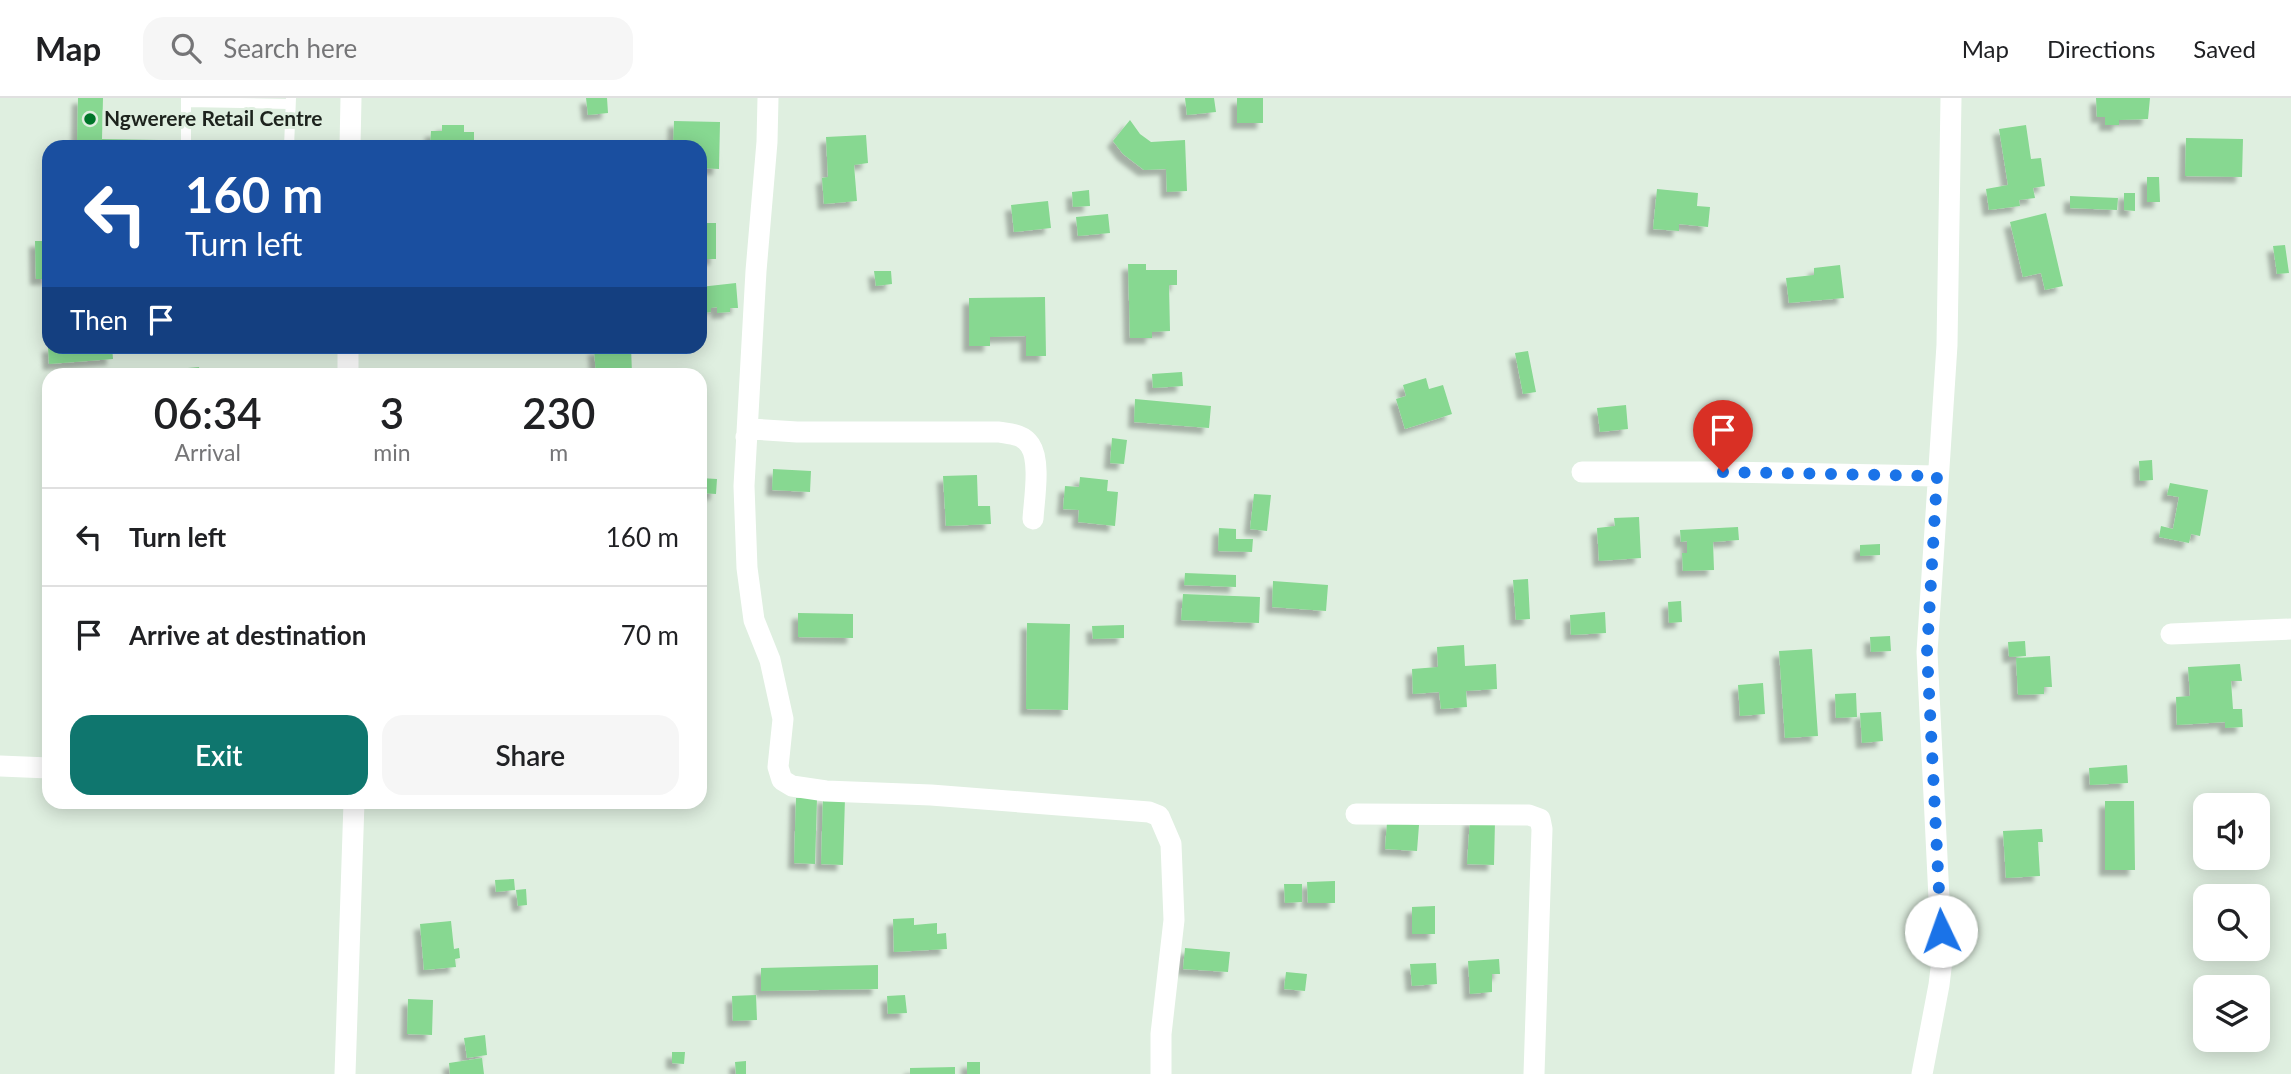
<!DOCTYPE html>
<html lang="en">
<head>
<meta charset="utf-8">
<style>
  body { margin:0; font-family:Lato,sans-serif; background:#f6f6f6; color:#202124; height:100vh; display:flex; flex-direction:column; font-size:26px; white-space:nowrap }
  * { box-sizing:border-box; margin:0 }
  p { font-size:23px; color:#757577 }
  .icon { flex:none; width:38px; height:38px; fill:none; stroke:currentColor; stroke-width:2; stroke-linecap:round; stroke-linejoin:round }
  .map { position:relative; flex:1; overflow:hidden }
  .details { position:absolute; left:42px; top:270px; width:665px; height:441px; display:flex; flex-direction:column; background:#fff; border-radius:21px; box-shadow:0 4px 18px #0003 }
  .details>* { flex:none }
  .top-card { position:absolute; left:42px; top:42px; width:665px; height:214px; border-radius:21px; box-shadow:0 4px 18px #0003; background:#1a4fa0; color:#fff; overflow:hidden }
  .tools { position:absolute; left:2193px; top:695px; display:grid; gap:14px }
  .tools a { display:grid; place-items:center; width:77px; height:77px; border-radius:14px; background:#fff; box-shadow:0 4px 18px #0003; font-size:35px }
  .pin { position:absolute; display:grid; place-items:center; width:60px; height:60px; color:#fff; margin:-72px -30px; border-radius:50% 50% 50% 0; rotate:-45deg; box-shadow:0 0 7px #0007 }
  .pin .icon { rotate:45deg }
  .me { position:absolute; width:77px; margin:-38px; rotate:357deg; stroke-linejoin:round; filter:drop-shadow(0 0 5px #0008) }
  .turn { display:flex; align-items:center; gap:24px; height:147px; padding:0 28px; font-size:32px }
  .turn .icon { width:91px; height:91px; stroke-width:2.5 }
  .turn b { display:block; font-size:49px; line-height:60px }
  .then { display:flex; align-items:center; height:66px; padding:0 28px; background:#0003; gap:14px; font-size:26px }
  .eta { display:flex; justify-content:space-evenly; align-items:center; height:119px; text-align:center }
  .eta b { font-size:42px; font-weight:600; line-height:49px }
  .primary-button { display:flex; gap:14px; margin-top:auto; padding:14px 28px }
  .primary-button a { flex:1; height:80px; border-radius:21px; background:#0f766e; color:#fff; font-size:28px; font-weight:600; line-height:80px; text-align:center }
  .primary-button a+a { background:#f6f6f6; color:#202124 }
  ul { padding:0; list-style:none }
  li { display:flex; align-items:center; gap:21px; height:98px; padding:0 28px; border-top:2px solid #e0e0e0 }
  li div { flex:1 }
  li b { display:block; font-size:26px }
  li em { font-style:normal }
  header { display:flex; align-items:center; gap:42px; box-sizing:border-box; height:98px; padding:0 35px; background:#fff; border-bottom:2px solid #e0e0e0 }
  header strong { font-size:33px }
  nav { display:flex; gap:38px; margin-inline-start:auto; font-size:24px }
  .search { width:490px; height:63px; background:#f6f6f6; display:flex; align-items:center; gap:18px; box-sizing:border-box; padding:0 24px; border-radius:21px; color:#757577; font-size:26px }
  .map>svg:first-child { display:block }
  .building { fill:#87d891; filter:url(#shadow) }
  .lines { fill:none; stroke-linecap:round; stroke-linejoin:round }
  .service { stroke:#fff; stroke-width:10 }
  .minor { stroke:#fff; stroke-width:21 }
  .route { stroke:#1a73e8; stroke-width:12; stroke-dasharray:0 21.6 }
  .poi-dot { fill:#007529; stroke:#dfefe0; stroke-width:2.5 }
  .labels { text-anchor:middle; stroke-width:6; stroke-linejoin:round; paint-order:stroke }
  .poi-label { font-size:21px; font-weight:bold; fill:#1d231d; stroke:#dfefe0; text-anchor:start }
</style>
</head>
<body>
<header>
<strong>Map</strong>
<div class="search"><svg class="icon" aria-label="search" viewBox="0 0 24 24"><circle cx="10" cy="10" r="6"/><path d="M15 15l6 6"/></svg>Search here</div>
<nav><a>Map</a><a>Directions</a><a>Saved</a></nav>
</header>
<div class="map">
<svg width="2291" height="976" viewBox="0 0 2291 976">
  <defs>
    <filter id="shadow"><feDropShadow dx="-6" dy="6" stdDeviation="2" flood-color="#0004"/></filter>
  </defs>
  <rect width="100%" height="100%" fill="#dfefe0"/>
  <path class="building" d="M78 0H103L102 41 159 42V49H77Z
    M586 0H607L608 15 588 17Z
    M1185 0H1214L1216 14 1187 17Z
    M1237 0H1263V25H1237Z
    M2096 0H2150L2148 21 2119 22V27H2105V19H2097Z
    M1130 22 1140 36 1151 44 1185 42 1187 93 1167 94 1166 71 1144 72 1123 56 1113 43Z
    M674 23 720 24 719 71 700 70V49H673Z
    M442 27H464V34H474V49H430L431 33H442Z
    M2026 27 2031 61 2041 60 2045 88 2033 90 2035 100 2019 102 2020 108 1989 112 1986 91 2008 87 1999 31Z
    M866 37 868 65 854 67 857 103 824 106 822 80 828 79 826 39Z
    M2186 40 2243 41 2242 79 2185 78Z
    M2147 79H2159L2160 104H2147Z
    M1657 91 1698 95 1697 108 1710 109 1708 129 1679 126V133L1653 131Z
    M1089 92 1090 108 1073 109 1072 94Z
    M2124 95H2135V113L2124 112Z
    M2070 98 2118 100 2117 112 2070 110Z
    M1048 103 1051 130 1014 134 1011 107Z
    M2046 115 2063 188 2045 192 2041 175 2023 179 2010 124Z
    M1108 116 1110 135 1078 138 1076 119Z
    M700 125H716V161H700Z
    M35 143H49V181H36Z
    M2285 147 2289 175 2277 176 2273 148Z
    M1128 166H1146V172H1177V187H1169L1170 233 1152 234V240H1130Z
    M1840 167 1844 200 1789 205 1786 180 1814 177V170Z
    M874 173H891L892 186 876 188Z
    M736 185 738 210H730V214L717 215V209L711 210V214L703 215 702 209H700V189Z
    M1045 199 1046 258H1026V238L990 239V248H969V200Z
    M48 248H112L113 261 49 266Z
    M631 248 632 276H596L594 251Z
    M1528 253 1536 294 1523 296 1515 255Z
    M199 269 200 276H143V274Z
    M1182 274 1183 288 1153 290 1152 276Z
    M1426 280 1429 291 1443 287 1452 316 1405 331 1396 301 1406 298 1403 287Z
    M1135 301 1211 308 1209 330 1134 324Z
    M1626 307 1628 331 1600 334 1597 310Z
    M1112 340 1127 342 1124 366 1110 365Z
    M2152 362 2153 382 2140 383 2139 363Z
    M773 371 811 373 810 394 772 392Z
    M977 377 978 408H990L991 426 946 428 943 378Z
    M1080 379 1108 382 1107 393 1118 394 1115 428 1078 424 1079 412 1063 411 1065 388 1079 389Z
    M700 380 717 381 716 396 700 395Z
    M2170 385 2208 392 2200 438 2191 436 2189 445 2159 439 2161 428 2173 431 2179 399 2167 397Z
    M1254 396 1271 397 1267 433 1250 431Z
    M1639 419 1641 460 1599 463 1597 430 1615 428 1614 420Z
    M1738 429 1739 442 1713 444 1714 472 1683 473 1682 455H1687V443L1681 444 1680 432Z
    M1219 430 1236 431V441H1253L1252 454 1218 453Z
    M1880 446V457L1860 458V447Z
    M1185 475 1236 477V489L1184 487Z
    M1528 481 1530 521 1516 522 1513 482Z
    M1273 483 1328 487 1326 513 1272 509Z
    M1183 496 1260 499 1259 525 1181 522Z
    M1681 503 1682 524 1669 525 1668 504Z
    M1605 514 1606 535 1571 537 1570 517Z
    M798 515 853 516V540L798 539Z
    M1027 525 1070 526 1068 612 1026 611Z
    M1124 527V540L1093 541 1092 528Z
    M1890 538 1891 553 1871 554 1870 539Z
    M2025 543 2026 558 2009 559 2008 544Z
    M1464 547 1465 568 1496 566 1497 591 1466 593 1467 609 1441 611 1439 594 1413 596 1412 571 1438 569 1437 549Z
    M1812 551 1818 638 1785 640 1779 553Z
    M2050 558 2052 589H2044V596L2018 597 2016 560Z
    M2240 566 2242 583H2231L2233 611H2242L2243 629 2225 630V624L2177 627 2176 599 2190 598 2188 569Z
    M1763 585 1765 616 1740 618 1738 587Z
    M1856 595 1857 619 1836 620 1835 596Z
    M1881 614 1883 643 1862 645 1860 615Z
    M2127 667 2128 685 2090 687 2089 670Z
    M823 699 845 700 843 767 821 766Z
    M796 700H817L815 766 794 765Z
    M2105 703H2134L2135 772H2105Z
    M1470 721 1495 723 1494 767 1467 766Z
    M1387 724 1419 727 1417 753 1385 751Z
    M2042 731 2043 744H2038L2040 778 2006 780 2003 733Z
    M514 781 515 792 496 794 495 782Z
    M1335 783V805H1308L1307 784Z
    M1284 786H1302V804L1285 805Z
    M526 791 527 807 518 808 516 792Z
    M1435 808V836H1412V809Z
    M914 820V827L937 825V836L946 835 947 851 894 854 893 821Z
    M451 823 454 851 459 850 460 860 455 861 456 869 424 872 420 826Z
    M1185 850 1230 854 1228 874 1183 871Z
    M1499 861 1500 876H1492V894L1470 896 1468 863Z
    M1436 865 1437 886 1412 888 1410 866Z
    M878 867V891L761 893V870Z
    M1286 874 1307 876 1305 893 1284 891Z
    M756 897 757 922 733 923 732 898Z
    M905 897 907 915 888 916 887 898Z
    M408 901 433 902 432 937 407 936Z
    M485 937 487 957 467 960 464 940Z
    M672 954H685L684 966 672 965Z
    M482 960 484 976H450L449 965Z
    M746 963V976H736L735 964Z
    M967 964H980V976H967Z
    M955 969V976H910V970Z"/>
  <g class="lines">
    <path class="service" d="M187 4 290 6
      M186 49V0
      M289 49 291 0"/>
    <path class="minor" d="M768 0 767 44 756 173 744 388 747 470 754 522 770 562 783 621 778 669 782 682 792 688 826 693 931 697 1149 714 1159 718 1171 746 1174 822 1161 936V976
      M350 49 351 0
      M348 276V248
      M746 339 752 331 797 334H999C1010 336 1023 336 1030 347 1041 363 1034 402 1033 421
      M1582 374H1723L1937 378
      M2171 536 2291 531
      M0 668 49 670
      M1356 716 1529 717 1540 721 1542 731 1534 976
      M345 976 354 704
      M1922 976 1939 887 1942 862 1927 554 1947 247 1951 0"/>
  </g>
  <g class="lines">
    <path class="route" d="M1723 374 1937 378 1927 554 1941 833"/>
  </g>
  <circle class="poi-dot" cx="90" cy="21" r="7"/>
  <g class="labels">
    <g class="poi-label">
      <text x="104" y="28">Ngwerere Retail Centre</text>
    </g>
  </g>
</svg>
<div class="tools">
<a><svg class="icon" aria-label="sound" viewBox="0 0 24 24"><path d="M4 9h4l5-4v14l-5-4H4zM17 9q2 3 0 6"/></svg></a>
<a><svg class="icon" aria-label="search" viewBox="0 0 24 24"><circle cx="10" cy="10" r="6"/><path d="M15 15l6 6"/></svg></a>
<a><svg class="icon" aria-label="layers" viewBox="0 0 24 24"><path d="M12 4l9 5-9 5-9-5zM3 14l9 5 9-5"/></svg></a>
</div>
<div class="pin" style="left:1723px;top:374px;background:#d93025"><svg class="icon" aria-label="arrive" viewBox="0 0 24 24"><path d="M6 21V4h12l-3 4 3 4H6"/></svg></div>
<svg class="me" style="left:1941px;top:833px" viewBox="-20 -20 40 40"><circle r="19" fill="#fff"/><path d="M0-13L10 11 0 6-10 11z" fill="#1a73e8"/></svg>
<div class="top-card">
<div class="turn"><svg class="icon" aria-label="left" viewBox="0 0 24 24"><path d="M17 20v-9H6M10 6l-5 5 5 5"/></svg><div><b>160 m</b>Turn left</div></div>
<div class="then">Then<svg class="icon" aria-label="arrive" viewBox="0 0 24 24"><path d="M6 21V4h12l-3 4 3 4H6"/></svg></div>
</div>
<section class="details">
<div class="eta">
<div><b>06:34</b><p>Arrival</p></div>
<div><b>3</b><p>min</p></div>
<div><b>230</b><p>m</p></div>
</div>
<ul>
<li><svg class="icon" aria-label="left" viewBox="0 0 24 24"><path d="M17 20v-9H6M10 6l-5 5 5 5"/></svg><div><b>Turn left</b></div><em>160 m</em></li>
<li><svg class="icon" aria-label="arrive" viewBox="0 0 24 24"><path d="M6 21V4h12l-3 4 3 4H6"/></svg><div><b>Arrive at destination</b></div><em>70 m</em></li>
</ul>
<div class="primary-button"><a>Exit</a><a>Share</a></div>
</section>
</div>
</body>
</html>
